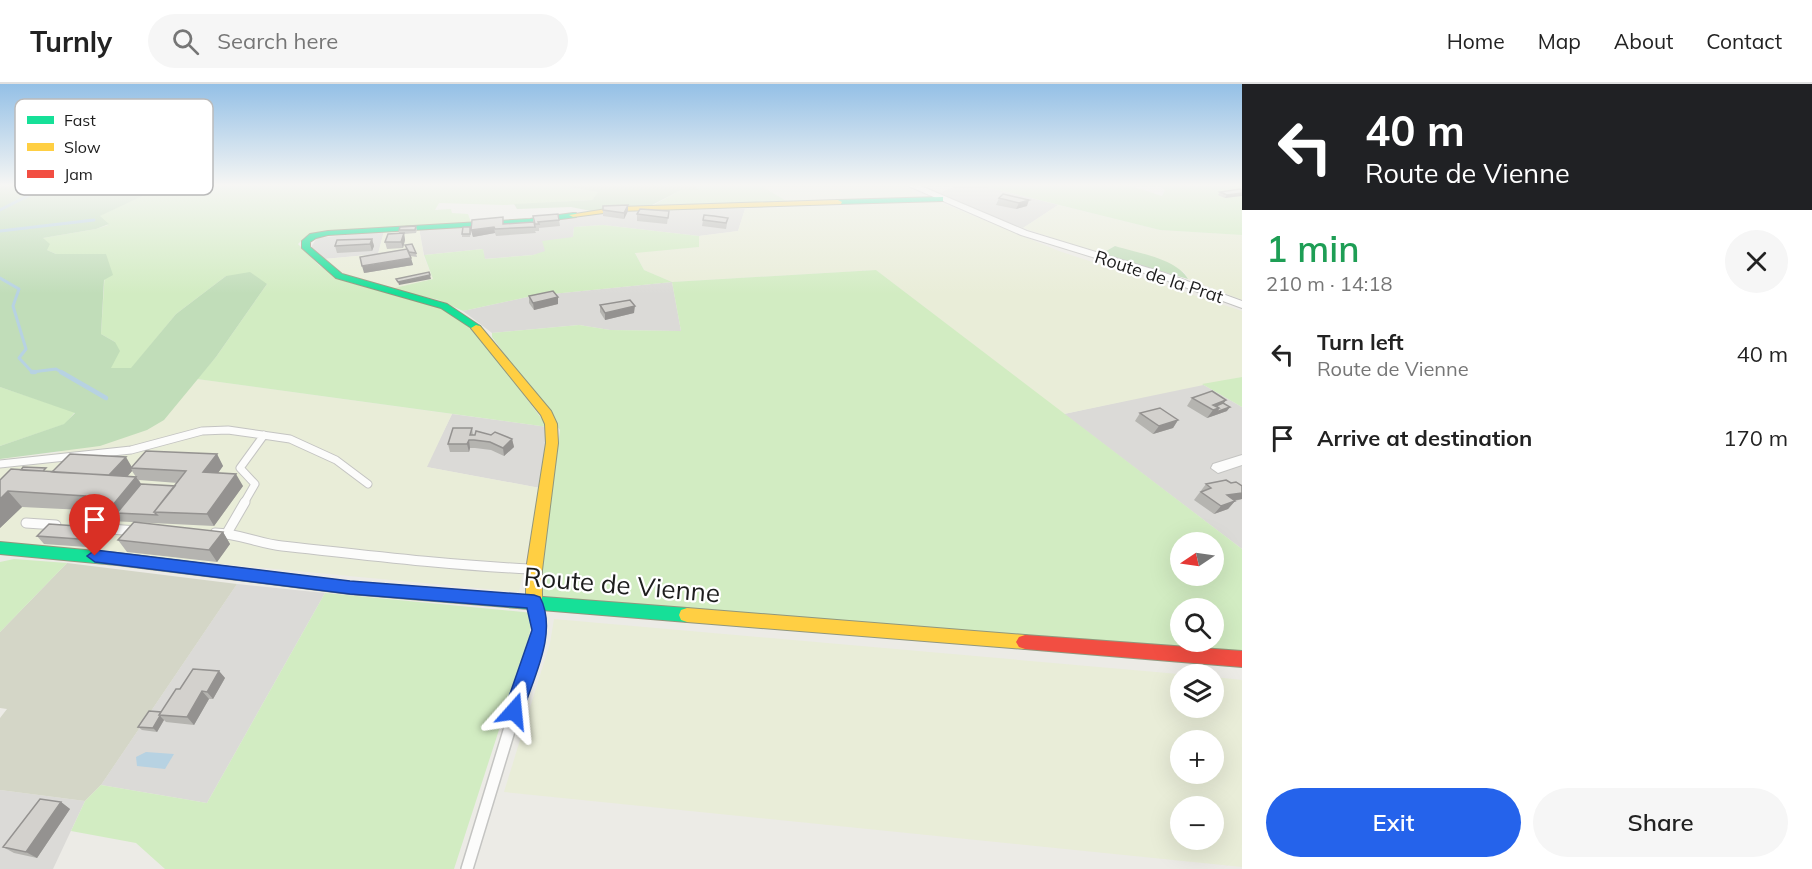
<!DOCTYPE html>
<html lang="en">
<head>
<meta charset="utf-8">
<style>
  body { margin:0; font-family:Mulish,sans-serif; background:#f6f6f6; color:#222; height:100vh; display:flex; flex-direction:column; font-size:22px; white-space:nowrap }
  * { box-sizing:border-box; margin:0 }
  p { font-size:20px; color:#767676 }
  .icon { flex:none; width:33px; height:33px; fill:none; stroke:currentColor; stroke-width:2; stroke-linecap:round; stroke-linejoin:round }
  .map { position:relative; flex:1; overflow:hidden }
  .details { display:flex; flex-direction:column; background:#fff; width:570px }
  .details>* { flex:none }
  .guide { background:#202124; color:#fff; overflow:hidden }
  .needle { width:39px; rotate:257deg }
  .tools { position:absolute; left:1170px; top:448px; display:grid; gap:12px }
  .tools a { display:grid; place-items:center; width:54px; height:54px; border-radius:50%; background:#fff; box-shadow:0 6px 24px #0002; font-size:30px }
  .pin { position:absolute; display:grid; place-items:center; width:51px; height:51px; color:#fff; margin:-62px -26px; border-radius:50% 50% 50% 0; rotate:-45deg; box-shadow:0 0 6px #0007 }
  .pin .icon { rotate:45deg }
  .me { position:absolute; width:66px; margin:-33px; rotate:18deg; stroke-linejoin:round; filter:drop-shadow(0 0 4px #0008) }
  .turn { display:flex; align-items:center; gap:21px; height:126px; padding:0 24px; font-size:27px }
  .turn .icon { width:78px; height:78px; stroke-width:2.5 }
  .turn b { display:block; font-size:42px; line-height:51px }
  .round { display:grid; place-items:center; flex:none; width:63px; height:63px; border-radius:32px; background:#f6f6f6 }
  .headline { display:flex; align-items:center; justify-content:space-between; height:102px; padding:0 24px }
  h1 { font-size:36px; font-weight:600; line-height:45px; color:#1e9e55 }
  .primary-button { display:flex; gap:12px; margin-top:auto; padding:12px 24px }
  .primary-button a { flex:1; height:69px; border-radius:36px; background:#2563eb; color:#fff; font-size:24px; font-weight:600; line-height:69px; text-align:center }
  .primary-button a+a { background:#f6f6f6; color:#222 }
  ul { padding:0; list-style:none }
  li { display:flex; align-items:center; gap:18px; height:84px; padding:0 24px }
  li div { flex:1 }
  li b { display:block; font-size:22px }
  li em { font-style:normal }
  header { display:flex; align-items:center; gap:36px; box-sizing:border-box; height:84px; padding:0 30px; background:#fff; border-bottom:2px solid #e0e0e0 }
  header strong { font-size:28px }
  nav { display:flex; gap:33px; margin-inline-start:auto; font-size:21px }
  .search { width:420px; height:54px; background:#f6f6f6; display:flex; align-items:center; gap:15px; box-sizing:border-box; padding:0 21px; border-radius:33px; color:#767676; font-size:22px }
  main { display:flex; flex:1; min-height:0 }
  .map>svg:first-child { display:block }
  .residential { fill:#dbdad7 }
  .construction { fill:#d4d6c7 }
  .farmland { fill:#e9edd8; fill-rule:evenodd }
  .grass { fill:#d2ecc2; fill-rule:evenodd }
  .forest { fill:#c1ddb9 }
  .water { fill:#b7d2e2 }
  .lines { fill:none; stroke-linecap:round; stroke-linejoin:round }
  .stream-far1 { stroke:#b7d2e2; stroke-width:3 }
  .stream { stroke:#b7d2e2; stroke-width:4.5 }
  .lane-far2-casing { stroke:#c4c4c2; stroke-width:9 }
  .lane-far1-casing { stroke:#c4c4c2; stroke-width:11 }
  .lane-casing { stroke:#c4c4c2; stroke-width:14 }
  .street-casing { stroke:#c4c4c2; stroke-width:2 }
  .fast-casing { stroke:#91977d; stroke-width:2 }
  .slow-casing { stroke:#91977d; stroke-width:2 }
  .jam-casing { stroke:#91977d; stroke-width:2 }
  .lane-far2 { stroke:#fcfcfb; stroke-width:7 }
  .lane-far1 { stroke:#fcfcfb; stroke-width:9 }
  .lane { stroke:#fcfcfb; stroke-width:11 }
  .street { fill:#fcfcfb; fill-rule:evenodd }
  .fast { fill:#16e098; fill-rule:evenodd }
  .slow { fill:#ffcf43; fill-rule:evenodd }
  .jam { fill:#f24e42; fill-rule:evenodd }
  .wall { fill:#b5b4b0; fill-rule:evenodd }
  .shaded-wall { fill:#949290 }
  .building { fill:#d3d1cd; stroke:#949290; stroke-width:1.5 }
  .route { fill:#2563eb; stroke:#184099; stroke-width:1.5 }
  .labels { text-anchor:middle; stroke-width:4.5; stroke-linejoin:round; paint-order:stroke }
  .far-street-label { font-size:18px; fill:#1d1d1d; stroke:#fff }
  .near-street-label { font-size:26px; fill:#1d1d1d; stroke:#fff }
  .key { fill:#fff; stroke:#bbb; stroke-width:1.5 }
  .key-label { font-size:16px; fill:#1d1d1d }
</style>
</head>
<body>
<header>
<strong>Turnly</strong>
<div class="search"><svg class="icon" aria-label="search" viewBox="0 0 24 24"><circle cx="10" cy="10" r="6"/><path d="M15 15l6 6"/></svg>Search here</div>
<nav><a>Home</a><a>Map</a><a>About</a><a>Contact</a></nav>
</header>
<main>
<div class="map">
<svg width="1242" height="785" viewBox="0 0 1242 785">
  <rect width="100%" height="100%" fill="#ecebe6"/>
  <path class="residential" d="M961 100H975L1058 121 1023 144 937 110Z
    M745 125 738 147 699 152 603 141 574 143 573 153 546 168 533 171 484 175 483 165 424 171 419 144 614 126Z
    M384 147 378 170 324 175 311 163 317 154Z
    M672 198 681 247 610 246 579 241 492 249 463 227 532 212Z
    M1202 300 1242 323V465L1064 330Z
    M452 330 548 343 540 404 426 383Z
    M237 500 325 509 207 719 101 701Z
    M0 706 85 717 53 785H0Z"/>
  <path class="construction" d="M67 479 237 500 101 701 85 717 0 706V634L7 625 0 624V548Z"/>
  <path class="farmland" d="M758 100H901L923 114 790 119Z
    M940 118 1059 167 1242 227V293L1064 330 876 186 672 198 644 186 635 168 698 163 699 152 738 147 745 125Z
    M1058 121 1160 146 1242 151V216L1188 195 1184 188 1115 162 1101 170 1023 144Z
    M419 144 424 173 433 195 390 205 351 195 324 175 378 170 384 147Z
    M197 295 452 330 427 383 540 404 519 508 0 459V375L57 369 193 300Z
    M554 535 1190 591H1180V624H1214V593L1242 596V783L504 708 550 559ZM1180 657H1214V690H1180ZM1180 723H1214V756H1180Z"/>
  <path class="grass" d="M168 100H551L598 108 592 116 505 121 439 119 435 126 451 125 452 129 468 130 471 138 305 153 298 160 320 182 347 198 443 225 476 248 548 343 197 295 216 273 267 200 226 192 176 230 131 285 110 284 115 258 101 250 106 170H56L47 166 43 154 96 145 108 141 99 132Z
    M694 100H758L790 119 650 123 681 106H699Z
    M975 100H1125L1162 112 1165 106 1156 100 1242 103V151L1160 146Z
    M603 141 699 152V163L635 169 644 186 672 198 876 186 1242 465V570L543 512 538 499 560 346 492 253V249L579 241 610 246 681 247 672 198 532 212 463 227 439 216 390 205 433 195 424 171 483 165 485 175 533 171 545 167 542 157 573 153 574 143ZM1180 459H1214V492H1180ZM1180 525H1214V558H1180Z
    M1242 293V323L1202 300Z
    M0 303 75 328 65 340 0 362Z
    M14 475 67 479 0 548V478Z
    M325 509 533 529 529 553 454 785H165L136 759 71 747 85 717 101 701 207 719Z"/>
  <path class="forest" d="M0 100H168L100 132 109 140 96 145 43 154 50 160 47 166 56 170H106L113 191 104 196 101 250 115 258 120 267 111 284H131L176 230 226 192 250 188 267 200 216 273 164 336 147 346 100 362 0 375V362L64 340 75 329 0 303Z
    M551 100H694L699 106H681L650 122 591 127 571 123 517 125 514 120 592 116 598 108Z
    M1115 162C1137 169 1176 174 1188 195L1101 170Z"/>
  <path class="water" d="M146 668 174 670 165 685 137 682 136 673Z"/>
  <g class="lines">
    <path class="stream-far1" d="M0 126 51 100
      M0 147 94 136
      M0 194 19 205 13 222 26 265 19 274 32 288 56 285 63 289"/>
    <path class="stream" d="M32 288H35
      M61 288 106 314"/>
    <g class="lane-far2-casing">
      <path id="lane-far2" d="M0 380 131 366 202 347 228 346 290 355 336 376 368 400
        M244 419 255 400 240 384 264 351"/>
    </g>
    <g class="lane-far1-casing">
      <path id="lane-far1" d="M26 439 56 441
        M83 443 137 447
        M215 449C238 449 260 460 282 462 365 471 447 481 530 485
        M227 449 245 418
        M529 582 540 546 535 520"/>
    </g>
    <g class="lane-casing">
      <path id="lane" d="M467 785 529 581"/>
    </g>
    <g class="street-casing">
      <path id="street" d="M904 100H916L1027 147 1165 189 1242 217V224L1157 193 1021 151Z
        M1242 371V381L1218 389 1211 384 1213 380Z"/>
    </g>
    <g class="fast-casing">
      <path id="fast" d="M940 113H943V117L838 120 834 118 838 116Z
        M573 129H576V133L530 139 328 151 316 154 310 158V163L342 190 447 220 480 242 481 244 476 247 441 224 336 194 302 164V157L310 150 328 147 530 135Z
        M0 458 117 469 350 498 687 524 693 526 695 531 693 536 687 538 350 510 117 481 0 470Z"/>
    </g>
    <g class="slow-casing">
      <path id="slow" d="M838 116 842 118 841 120 619 127 573 133 569 131 619 123Z
        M476 241 480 242 551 327 557 340 558 359 542 486V518L540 523 534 525 528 523 526 518V486L546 359 545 340 541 331 471 244Z
        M687 524 1025 551 1031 553 1034 558 1031 563 1025 565 687 538 681 536 679 531 681 526Z"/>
    </g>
    <g class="jam-casing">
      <path id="jam" d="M1025 551 1242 567V583L1025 565 1019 563 1016 558 1019 553Z"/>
    </g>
    <use href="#lane-far2" class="lane-far2"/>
    <use href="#lane-far1" class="lane-far1"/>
    <use href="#lane" class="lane"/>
    <use href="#street" class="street"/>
    <use href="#fast" class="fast"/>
    <use href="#slow" class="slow"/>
    <use href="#jam" class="jam"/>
  </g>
  <path class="wall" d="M1240 105 1225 114 1218 111 1220 108Z
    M1003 110 1027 122 1016 125 996 121 999 114Z
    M628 121V127L624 135 603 132V126Z
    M669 127 667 140 637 137V130Z
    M533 132 559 136 560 142 539 144V147H535L536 149 496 152 495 149 473 153 471 146 504 140 533 138Z
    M728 134 726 145 702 142 703 136Z
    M416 142 417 146 416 149 404 150 405 156 403 164 387 165 385 158 399 149V146Z
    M471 146 470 153H462V150Z
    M372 155 374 162 372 167 337 169 335 162Z
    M406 165 416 169 417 173 410 172 413 181 364 189Z
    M529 212 558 213V220L534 226 529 219Z
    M600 221 634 229 605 236 600 228Z
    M1192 314 1226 316 1223 319 1227 327 1207 334 1187 322Z
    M1140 329 1178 336 1173 344 1153 350 1135 337Z
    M472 344 473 351 512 355 514 363 504 372 491 366 475 364H470L469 368H450L448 360Z
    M217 370 223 382 218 389 243 402 214 442 90 436 83 426 22 423 0 444V396L48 387 132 383ZM132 387 136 393 128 392ZM139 396 178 399 175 402 141 400Z
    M1231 399 1242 402V415L1235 417 1228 425 1214 430 1194 416 1206 400Z
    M90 443 97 451 86 463 44 460 37 452Z
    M223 448 230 460 217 478 127 468 118 456Z
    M219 587 225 594 213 615H209L194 641 166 638 164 636 157 648 142 646 138 643 161 628 180 605Z
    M61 718 70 725 37 774 14 769 3 763Z"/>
  <path class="shaded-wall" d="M1242 109V112L1225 114 1227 111Z
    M1029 116 1027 122 1016 125 1019 119Z
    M628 121V127L624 135V129Z
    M494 143 495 149 473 153 471 146Z
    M404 149 405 156 403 164 401 158Z
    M372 155 374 162 372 167 370 160Z
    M411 174 413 181 364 189 362 182Z
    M430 191 431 195 399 201 398 198Z
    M558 213V220L534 226 533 219Z
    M635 222 634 229 605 236V229Z
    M1226 316 1221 323 1213 326V321Z
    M1230 323 1227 327 1213 332 1216 328Z
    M1219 324 1213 332 1207 334 1213 326Z
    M1178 336 1173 344 1153 350 1159 342Z
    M512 355 514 363 504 372 503 364Z
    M469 356 470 364 469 368 467 360Z
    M217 370 223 382 210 400 203 388Z
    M126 373 133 385 131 384 132 387 115 406 106 394Z
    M236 390 243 402 214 442 207 430Z
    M136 393 147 408 117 429 123 437 112 422Z
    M8 407 22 423 0 444V415Z
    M1242 409V415L1220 419 1227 411Z
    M1235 417 1228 425 1214 430 1221 422Z
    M90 443 97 451 86 463 79 455Z
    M223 448 230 460 217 478 209 466Z
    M219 587 225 594 213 615 207 608Z
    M202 607 209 615 194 641 187 633Z
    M160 632 164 636 157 648 153 644Z
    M61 718 70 725 37 774 26 768Z"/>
  <path class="building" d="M1240 105 1242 106V109L1227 111 1220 108Z
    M1003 110 1029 116 1019 119 999 114Z
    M628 121 624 129 603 126V122Z
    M640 125 669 127 668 134 637 130Z
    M558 130 559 136 538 138 539 140H535L533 132Z
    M704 131 714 132 728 134 726 139 703 136Z
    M503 133V140L534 138 535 143 495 145 494 143 471 146 472 136Z
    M416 142 415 146H399L400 143Z
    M463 143H470V150H462Z
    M404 149 401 158H385L388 150Z
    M372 155 370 160 335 162 337 156Z
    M412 160 416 169 409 168 405 161Z
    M407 165 411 174 362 182 360 173Z
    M429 188 430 191 398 198 396 195Z
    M553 207 558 213 546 216 533 219 529 212Z
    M630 216 635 222 605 229 600 221Z
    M1212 307 1226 316 1213 321 1219 324 1213 326 1192 314Z
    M1223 319 1230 323 1216 328 1219 324 1216 322Z
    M1160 324 1178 336 1159 342 1140 329Z
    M453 344H472L470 351H475L476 347 491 351 495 348 512 355 503 364 490 358 474 356H469L467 360H448Z
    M146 367 217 370 203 388 236 390 207 430 154 428 186 387 131 384Z
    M70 370 126 373 109 391 52 388Z
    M23 383 46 384 43 387 21 386Z
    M11 385 136 393 112 422 77 420 85 412 8 407 0 415V396Z
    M1226 396 1231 399 1236 398 1242 402V409L1227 411 1235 417 1221 422 1201 408 1211 404 1206 400Z
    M141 400 175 402 154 428 157 431 117 429Z
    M134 438 223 448 209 466 118 456Z
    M49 440 90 443 79 455 37 452Z
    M193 585 219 587 207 608 202 607 187 633 159 631 176 605H180Z
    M149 627 161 628 159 631 160 632 153 644 138 643Z
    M40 715 61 718 26 768 3 763Z"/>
  <linearGradient id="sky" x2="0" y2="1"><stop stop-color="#94c0e6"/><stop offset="0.48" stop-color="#f6f6f4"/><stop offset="1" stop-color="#f6f6f4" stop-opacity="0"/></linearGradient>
  <rect width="1242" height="210" fill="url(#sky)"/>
  <path class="route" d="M95 466 350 497 534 511 540 513C558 548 534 592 523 627L520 633 514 635 507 633 504 627 532 546 527 524 350 510 95 478 87 472Z"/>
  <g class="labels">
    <g class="far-street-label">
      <text transform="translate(1159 193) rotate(18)" y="6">Route de la Prat</text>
    </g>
    <g class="near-street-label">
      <text transform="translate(622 501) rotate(5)" y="9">Route de Vienne</text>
    </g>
  </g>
  <rect x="15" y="15" width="198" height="96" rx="9" class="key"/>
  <rect x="27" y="32" width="27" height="8" fill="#16e098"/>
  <rect x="27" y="59" width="27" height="8" fill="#ffcf43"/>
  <rect x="27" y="86" width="27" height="8" fill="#f24e42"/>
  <g class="key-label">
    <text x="64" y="42">Fast</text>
    <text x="64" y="69">Slow</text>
    <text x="64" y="96">Jam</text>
  </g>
</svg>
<div class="tools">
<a><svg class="needle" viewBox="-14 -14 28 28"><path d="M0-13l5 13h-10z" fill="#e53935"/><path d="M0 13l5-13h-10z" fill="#767676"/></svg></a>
<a><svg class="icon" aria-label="search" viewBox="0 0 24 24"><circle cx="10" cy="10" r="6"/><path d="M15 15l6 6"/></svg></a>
<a><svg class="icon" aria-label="layers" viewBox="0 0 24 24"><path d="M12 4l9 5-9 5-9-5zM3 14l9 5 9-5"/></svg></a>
<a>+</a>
<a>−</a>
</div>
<div class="pin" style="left:95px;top:472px;background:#d93025"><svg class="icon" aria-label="arrive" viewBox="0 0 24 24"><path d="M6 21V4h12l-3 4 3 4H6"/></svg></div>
<svg class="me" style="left:514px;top:627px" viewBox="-20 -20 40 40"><path d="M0-17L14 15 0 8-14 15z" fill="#2563eb" stroke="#fff" stroke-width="4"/></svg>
</div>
<section class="details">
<div class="guide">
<div class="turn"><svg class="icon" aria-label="left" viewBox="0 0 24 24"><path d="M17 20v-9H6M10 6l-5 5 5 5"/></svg><div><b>40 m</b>Route de Vienne</div></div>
</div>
<div class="headline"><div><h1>1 min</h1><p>210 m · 14:18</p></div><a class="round"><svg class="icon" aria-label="close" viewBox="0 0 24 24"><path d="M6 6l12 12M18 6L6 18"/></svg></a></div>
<ul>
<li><svg class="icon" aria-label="left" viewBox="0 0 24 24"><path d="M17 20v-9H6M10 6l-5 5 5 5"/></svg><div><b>Turn left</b><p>Route de Vienne</p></div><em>40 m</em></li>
<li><svg class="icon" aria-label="arrive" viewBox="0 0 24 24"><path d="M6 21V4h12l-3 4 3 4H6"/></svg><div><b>Arrive at destination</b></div><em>170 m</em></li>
</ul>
<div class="primary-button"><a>Exit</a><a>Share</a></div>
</section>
</main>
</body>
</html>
